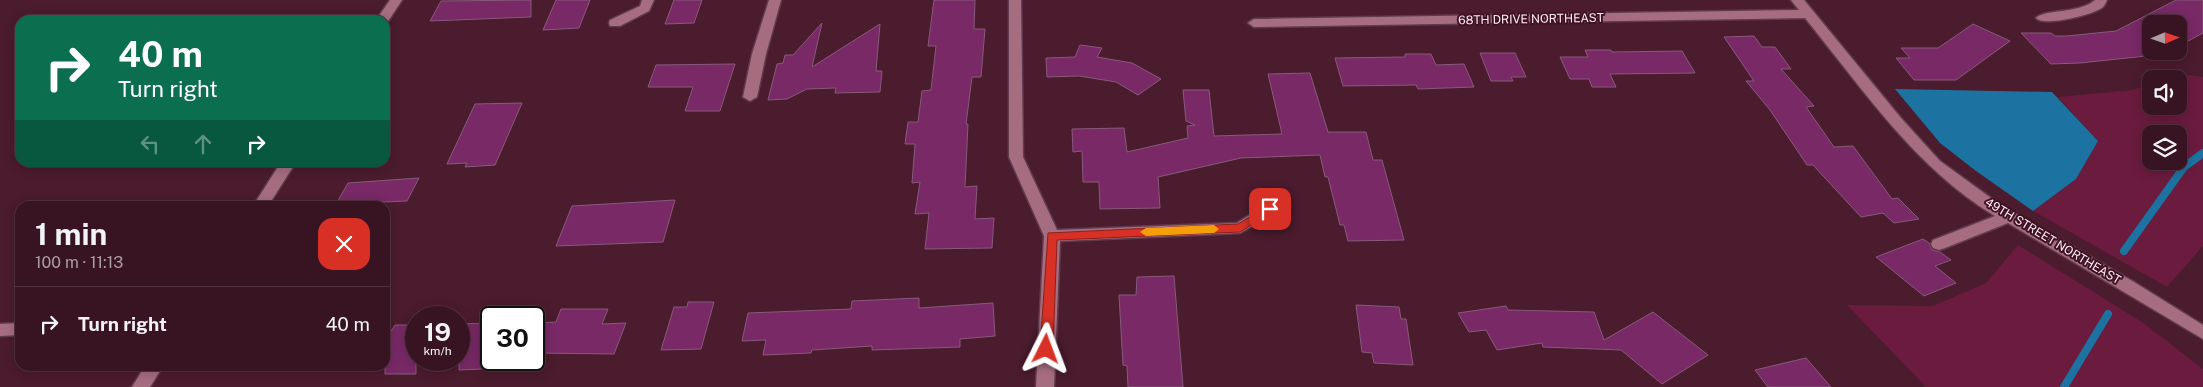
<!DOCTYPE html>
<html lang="en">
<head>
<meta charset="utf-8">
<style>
  body { margin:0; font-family:"Public Sans",sans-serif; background:#43212f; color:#f1f3f6; height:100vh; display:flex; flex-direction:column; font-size:19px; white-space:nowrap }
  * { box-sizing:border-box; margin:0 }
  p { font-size:16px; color:#ab9ea5 }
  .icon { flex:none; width:28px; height:28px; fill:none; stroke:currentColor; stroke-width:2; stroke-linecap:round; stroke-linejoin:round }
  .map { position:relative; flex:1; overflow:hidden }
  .panel { position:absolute; left:15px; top:201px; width:375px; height:170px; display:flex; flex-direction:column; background:#381422; border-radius:15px; box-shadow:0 2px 12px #0003,0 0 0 1px #523340 }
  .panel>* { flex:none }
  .top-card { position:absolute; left:15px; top:15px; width:375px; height:152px; border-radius:15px; box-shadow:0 2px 12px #0003,0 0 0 1px #523340; background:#0b6e4f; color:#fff; overflow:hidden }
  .needle { width:32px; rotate:88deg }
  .controls { position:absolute; left:2142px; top:15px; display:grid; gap:10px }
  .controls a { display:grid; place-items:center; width:45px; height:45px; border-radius:10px; background:#381422; box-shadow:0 2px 12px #0003,0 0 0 1px #523340; font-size:25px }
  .speed { position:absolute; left:405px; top:306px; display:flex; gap:10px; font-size:25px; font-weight:700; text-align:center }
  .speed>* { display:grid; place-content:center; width:65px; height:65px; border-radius:50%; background:#381422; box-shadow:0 2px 12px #0003,0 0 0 1px #523340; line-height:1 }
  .speed small { font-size:12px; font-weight:400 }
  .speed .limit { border:2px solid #111; border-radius:8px; background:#fff; color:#111 }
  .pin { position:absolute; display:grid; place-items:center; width:42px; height:42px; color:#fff; margin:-21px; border-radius:10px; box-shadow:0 2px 8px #0006 }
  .me { position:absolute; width:55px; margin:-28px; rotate:3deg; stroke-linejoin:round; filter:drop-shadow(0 0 4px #0008) }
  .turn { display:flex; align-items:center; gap:18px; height:105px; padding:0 20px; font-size:22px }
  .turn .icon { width:65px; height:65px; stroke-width:2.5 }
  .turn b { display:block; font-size:35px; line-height:42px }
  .lanes { display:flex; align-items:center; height:48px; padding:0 20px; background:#0003; justify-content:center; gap:25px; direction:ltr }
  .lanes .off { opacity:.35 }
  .round { display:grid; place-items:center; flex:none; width:52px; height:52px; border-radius:15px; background:#43212f }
  .overview { display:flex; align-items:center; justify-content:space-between; height:85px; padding:0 20px }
  h1 { font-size:30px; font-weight:700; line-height:38px }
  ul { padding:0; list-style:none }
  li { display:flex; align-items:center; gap:15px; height:75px; padding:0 20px; border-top:1px solid #523340 }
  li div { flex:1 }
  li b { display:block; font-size:19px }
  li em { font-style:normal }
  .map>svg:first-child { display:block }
  .green { fill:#6a1b3e; fill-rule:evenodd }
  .water { fill:#1c73a1 }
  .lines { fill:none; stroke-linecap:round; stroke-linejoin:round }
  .stream { stroke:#1c73a1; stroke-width:8 }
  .building { fill:#782966; stroke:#885a7b }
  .minor-casing { stroke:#603b4b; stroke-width:3 }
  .minor { fill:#a66d80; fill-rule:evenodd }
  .route { fill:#d93025; stroke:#8d1f18 }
  .slow { fill:#f59e0b }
  .labels { text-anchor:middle; stroke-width:4; stroke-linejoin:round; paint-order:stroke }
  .street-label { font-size:12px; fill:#fceff3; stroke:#401124 }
</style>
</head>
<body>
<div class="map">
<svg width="2203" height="387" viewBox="0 0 2203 387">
  <rect width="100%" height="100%" fill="#4b1b2e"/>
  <path class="green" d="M2182 74 2203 77V246L2167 287 2033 211 2076 179 2098 141 2058 97 2132 90 2151 84V106H2179V79H2166ZM2151 134H2179V161H2151Z
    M2018 245 2142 322 2203 369V387H1926L1847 305 1933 306 1986 283Z"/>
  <path class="water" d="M1895 89 2052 92 2098 141 2076 179 2033 211 1976 171 1940 143Z"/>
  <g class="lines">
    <path class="stream" d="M2124 251 2184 167 2203 153
      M2064 387 2108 314"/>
  </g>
  <path class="building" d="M531 0V17L430 21 441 1Z
    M556 0H590L579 28 543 30Z
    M674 0H702L694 23 665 24Z
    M934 0H975L974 29H985L981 77H972L966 124H968L965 187 977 186 975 219 994 218 992 248 925 249 929 213 915 214 920 182 912 183 915 144H905L908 122H918L922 91 931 90 936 46H928Z
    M2176 0H2203V33L2179 46V24H2151V51H2169L2165 54 2080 63 2051 64 2021 33H2051L2055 36H2067L2116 31Z
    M822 23 812 67 880 24 876 71H882L880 92 835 93 836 88 807 89 787 99 768 100 777 64 783 63 785 55H793Z
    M1973 24 2010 41 1956 80H1914L1896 58H1910L1901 48H1938Z
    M1754 36 1762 47H1775L1791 69H1781L1814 106 1806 107 1834 147 1853 146 1892 199 1898 198 1919 219 1894 223 1883 213 1861 217 1813 165H1807L1770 110 1746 81H1754L1724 37Z
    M1080 45 1102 48 1097 57 1132 63 1161 79 1138 95 1116 82 1079 76 1047 77 1046 58 1075 57Z
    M1585 50H1611L1612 52 1682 51 1695 73 1610 74 1616 87H1592L1589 79H1570L1560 57H1588Z
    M1480 53H1515L1526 77H1511L1513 81H1491Z
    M1405 54H1431L1436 65 1464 64 1474 87 1418 89 1416 85 1343 86 1335 58 1405 57Z
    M735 64 720 111H685L693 87H648L656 65Z
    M1310 73 1328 132H1366L1373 160H1382L1404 240 1348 241 1344 225H1340L1328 177H1325L1320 155 1241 158 1158 177 1160 208 1100 209 1099 182H1083L1082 151 1073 152 1072 129 1124 128 1127 152 1188 138 1187 126 1195 125 1186 121 1183 90H1209L1214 136 1282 134 1268 74Z
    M522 103 495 165 465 167 467 163 447 164 475 104Z
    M419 178 407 201 336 204 348 183Z
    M675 200 663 242 556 246 572 206Z
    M1923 239 1929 243 1932 250 1940 252 1951 260 1935 266 1956 283 1924 296 1876 257Z
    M1174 276 1183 387H1128L1127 366 1123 365 1119 295H1136L1137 277Z
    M919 298V308L993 303 995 336 960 339V347L872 350V346L812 350 811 353 763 355 766 340 742 341 748 313 851 309 852 301Z
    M688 302H714L701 349 661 350 674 307H687Z
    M1356 305 1399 307 1401 319H1406L1413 365 1374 363 1372 353 1362 352Z
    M1506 306 1508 310 1594 312 1604 340 1653 312 1708 355 1662 384 1621 350 1543 347 1542 343 1497 350 1486 330 1469 332 1458 313Z
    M561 309H608L602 324 626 323 614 354 534 353V323L556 322Z
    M491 323V366L483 367 482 369 459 370V324Z
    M395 325H416V374H385V330H392Z
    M1806 358 1831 387H1768L1755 370Z"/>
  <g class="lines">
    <g class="minor-casing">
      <path id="minor" d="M390 0H402L387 23 385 20H376Z
        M642 0H654L649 11 620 26H610L609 23 610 20 640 6Z
        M769 0H781L766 54 757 97 750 101 743 97 752 54Z
        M1009 0H1021L1023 157 1057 230 1237 223 1265 205H1275L1278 209 1275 213 1240 233 1060 241 1054 387H1036L1044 236 1009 157Z
        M1791 0H1804L1901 118 1940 161 2002 206 2134 282 2203 325V339L2008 223 1945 248 1939 250 1933 248 1931 244 1933 240 1995 216C1916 169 1862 88 1805 18L1254 27 1248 23 1254 19 1799 10Z
        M2095 0H2107C2106 2 2105 5 2103 7 2094 15 2044 27 2036 18 2044 9 2079 14 2095 0Z
        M281 162H296L268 206H253Z
        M20 323V335L0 336V324Z
        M145 366H163L150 387H132Z"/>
    </g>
    <use href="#minor" class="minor"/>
  </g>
  <path class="route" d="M1270 205 1276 209 1274 211 1240 232 1057 240 1053 349 1051 353H1042L1040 349 1048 233 1238 224Z"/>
  <path class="slow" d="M1214 225 1219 229 1214 233 1146 236 1140 232 1146 228Z"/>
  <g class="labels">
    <g class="street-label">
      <text transform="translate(1531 19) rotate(-1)" y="4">68TH DRIVE NORTHEAST</text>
      <text transform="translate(2053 241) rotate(31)" y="4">49TH STREET NORTHEAST</text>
    </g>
  </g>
</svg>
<div class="controls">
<a><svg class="needle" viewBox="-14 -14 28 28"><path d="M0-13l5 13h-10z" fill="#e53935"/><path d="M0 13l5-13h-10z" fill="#ab9ea5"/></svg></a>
<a><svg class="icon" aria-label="sound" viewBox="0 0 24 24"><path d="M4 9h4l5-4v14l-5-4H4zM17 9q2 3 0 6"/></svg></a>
<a><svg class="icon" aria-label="layers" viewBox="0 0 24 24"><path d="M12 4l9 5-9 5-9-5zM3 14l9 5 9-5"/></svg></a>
</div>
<div class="speed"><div>19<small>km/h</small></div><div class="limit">30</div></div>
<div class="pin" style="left:1270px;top:209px;background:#d93025"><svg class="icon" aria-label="arrive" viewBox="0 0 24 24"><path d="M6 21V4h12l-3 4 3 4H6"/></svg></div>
<svg class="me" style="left:1046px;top:349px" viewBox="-20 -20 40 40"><path d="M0-17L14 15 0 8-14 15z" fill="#d93025" stroke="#fff" stroke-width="4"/></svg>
<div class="top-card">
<div class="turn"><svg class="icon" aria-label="right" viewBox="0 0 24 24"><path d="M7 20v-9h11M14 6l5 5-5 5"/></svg><div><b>40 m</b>Turn right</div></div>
<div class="lanes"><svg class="icon off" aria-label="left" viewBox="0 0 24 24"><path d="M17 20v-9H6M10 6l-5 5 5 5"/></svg><svg class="icon off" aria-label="ahead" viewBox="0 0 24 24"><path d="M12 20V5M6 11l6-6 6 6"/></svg><svg class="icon" aria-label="right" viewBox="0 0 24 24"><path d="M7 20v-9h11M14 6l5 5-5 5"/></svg></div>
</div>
<section class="panel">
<div class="overview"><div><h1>1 min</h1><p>100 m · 11:13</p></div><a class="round" style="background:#d93025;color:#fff"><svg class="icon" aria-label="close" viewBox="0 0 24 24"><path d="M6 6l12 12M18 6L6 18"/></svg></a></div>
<ul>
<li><svg class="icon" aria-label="right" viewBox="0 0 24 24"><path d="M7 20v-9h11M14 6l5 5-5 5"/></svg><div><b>Turn right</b></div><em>40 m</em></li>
</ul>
</section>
</div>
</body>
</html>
